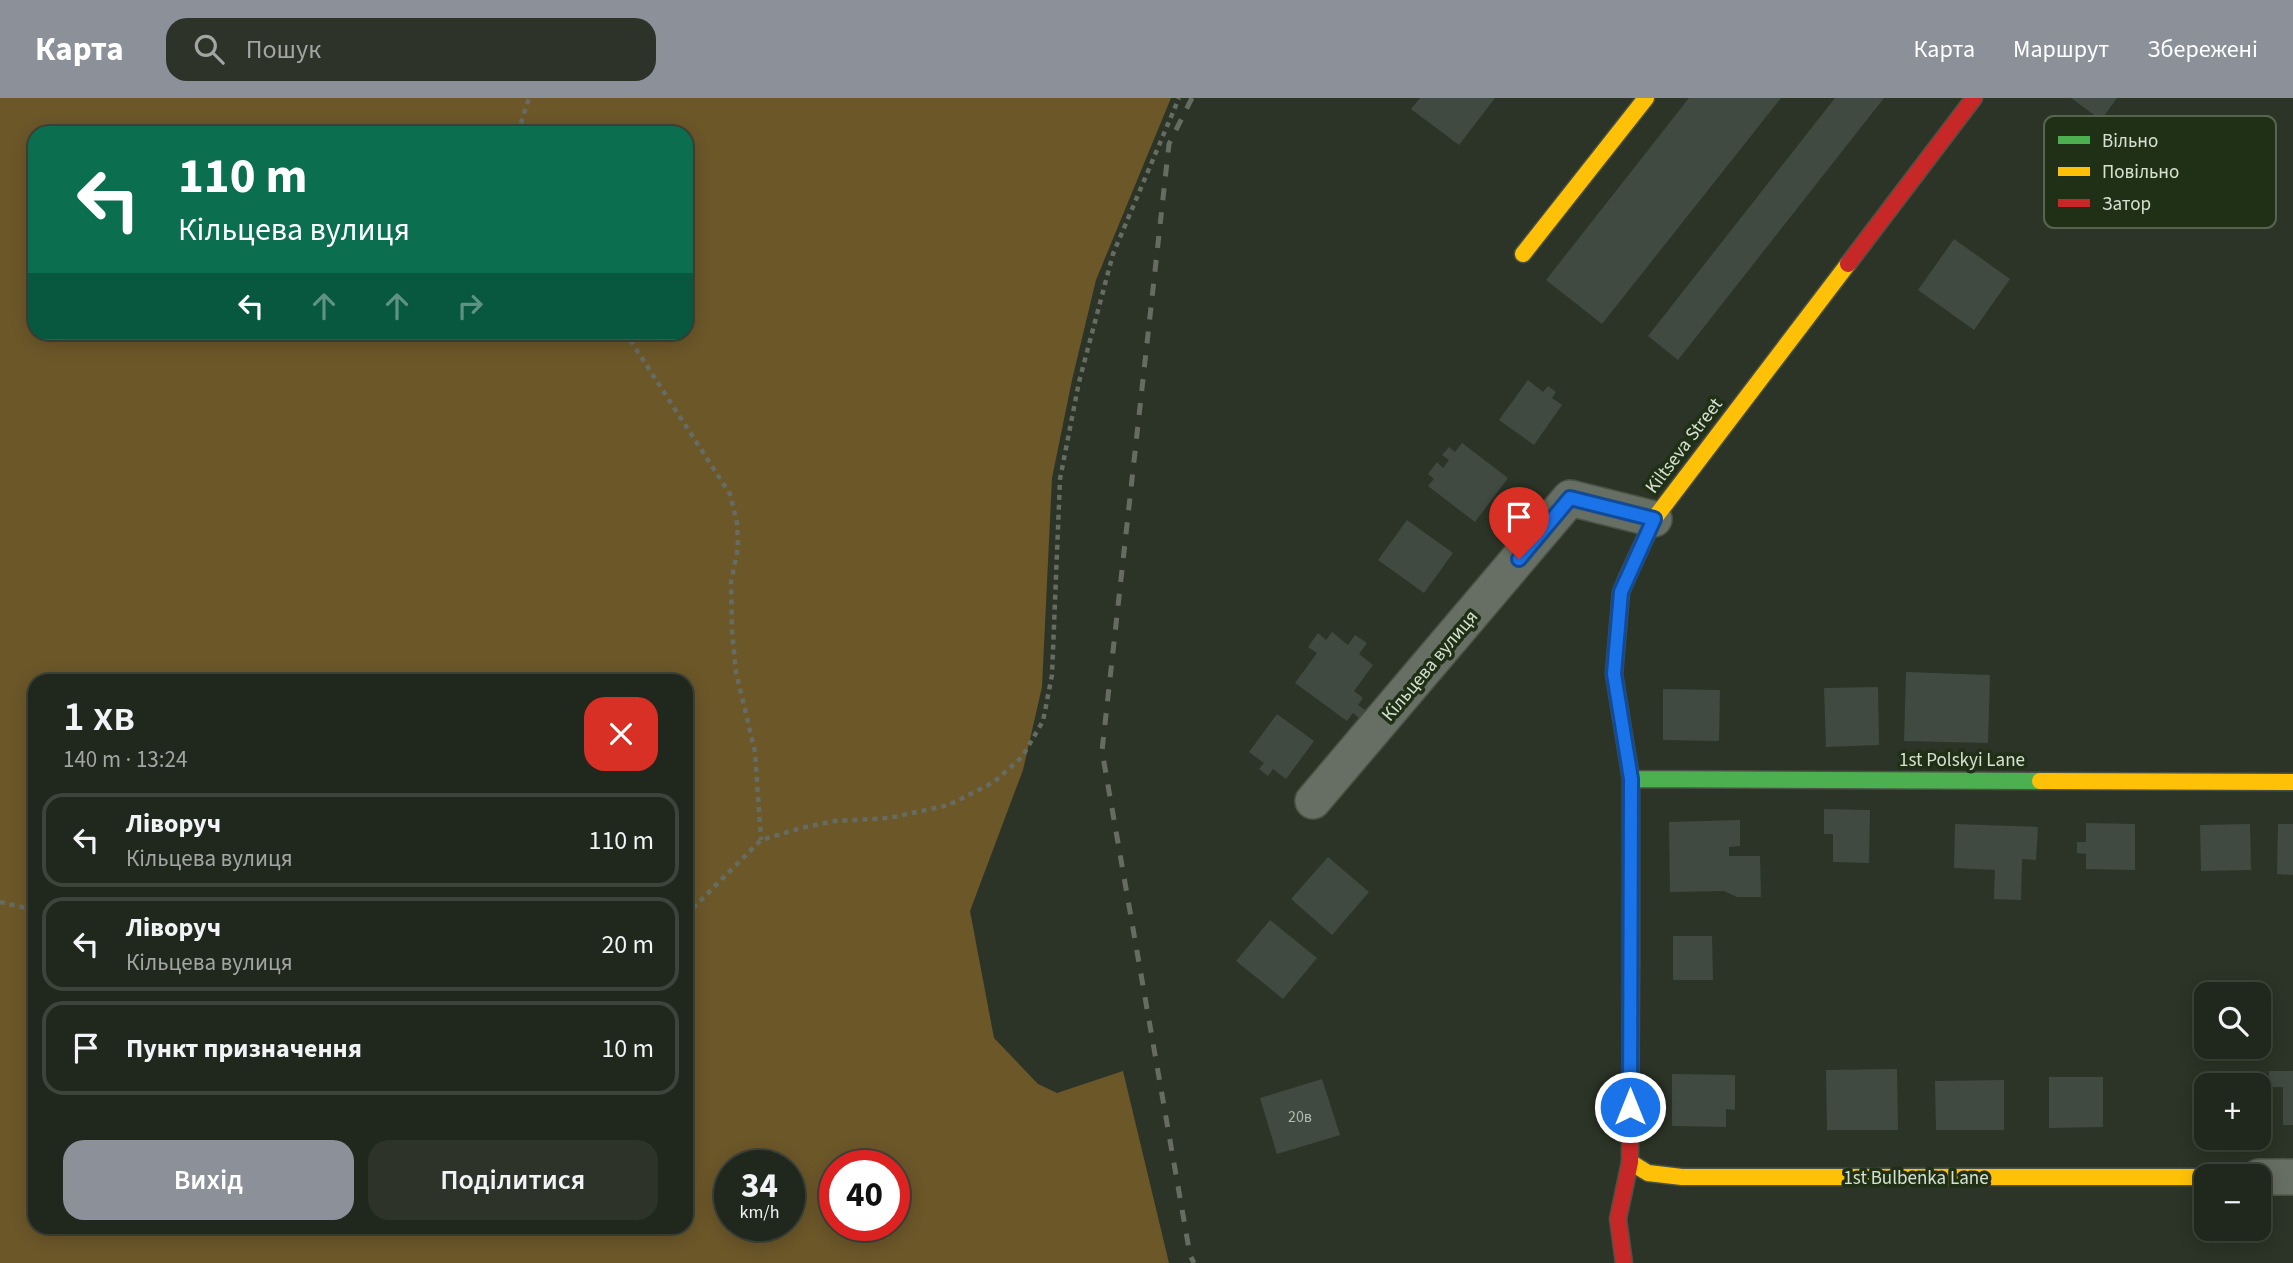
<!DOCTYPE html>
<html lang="uk">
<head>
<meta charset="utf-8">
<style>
  body { margin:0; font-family:"Source Sans 3",sans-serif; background:#2d3329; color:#f1f3f6; height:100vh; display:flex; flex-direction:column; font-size:26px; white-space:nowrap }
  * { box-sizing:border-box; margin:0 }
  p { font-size:23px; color:#a2a5a3 }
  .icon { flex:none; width:38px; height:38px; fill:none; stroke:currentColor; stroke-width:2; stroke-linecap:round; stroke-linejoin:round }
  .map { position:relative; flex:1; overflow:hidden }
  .panel { position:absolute; left:28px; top:576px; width:665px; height:560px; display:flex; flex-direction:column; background:#20271c; border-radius:21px; box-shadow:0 4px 18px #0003,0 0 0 2px #3d443b }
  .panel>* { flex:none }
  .guide { position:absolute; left:28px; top:28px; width:665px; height:214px; border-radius:21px; box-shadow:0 4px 18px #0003,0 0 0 2px #3d443b; background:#0b6e4f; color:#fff; overflow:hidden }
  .controls { position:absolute; left:2194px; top:884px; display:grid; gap:14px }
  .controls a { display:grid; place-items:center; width:77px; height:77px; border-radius:14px; background:#20271c; box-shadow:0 4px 18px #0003,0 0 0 2px #3d443b; font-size:35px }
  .speed { position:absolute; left:714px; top:1052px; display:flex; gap:14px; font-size:35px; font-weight:700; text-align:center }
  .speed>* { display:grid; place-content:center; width:91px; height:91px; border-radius:50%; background:#20271c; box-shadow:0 4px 18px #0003,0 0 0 2px #3d443b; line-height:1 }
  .speed small { font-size:18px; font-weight:400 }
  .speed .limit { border:10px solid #d22; background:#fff; color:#111 }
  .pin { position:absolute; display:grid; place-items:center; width:60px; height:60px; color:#fff; margin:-72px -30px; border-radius:50% 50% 50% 0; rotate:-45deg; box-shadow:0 0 7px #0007 }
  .pin .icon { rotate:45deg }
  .me { position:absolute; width:77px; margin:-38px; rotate:0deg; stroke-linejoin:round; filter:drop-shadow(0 0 5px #0008) }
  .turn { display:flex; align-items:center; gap:24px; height:147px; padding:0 35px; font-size:32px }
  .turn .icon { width:91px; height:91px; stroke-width:2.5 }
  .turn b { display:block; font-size:49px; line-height:60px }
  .lanes { display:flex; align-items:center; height:66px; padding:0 35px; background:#0003; justify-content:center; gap:35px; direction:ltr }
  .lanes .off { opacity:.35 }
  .round { display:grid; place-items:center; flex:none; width:74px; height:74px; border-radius:21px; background:#2d3329 }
  .overview { display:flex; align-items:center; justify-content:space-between; height:119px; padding:0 35px }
  h1 { font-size:42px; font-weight:600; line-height:52px }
  .button { display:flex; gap:14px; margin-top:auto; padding:14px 35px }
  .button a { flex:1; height:80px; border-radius:21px; background:#8c9099; color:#fff; font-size:28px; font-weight:600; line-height:80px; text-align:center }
  .button a+a { background:#2d3329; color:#f1f3f6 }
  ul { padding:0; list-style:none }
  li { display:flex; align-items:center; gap:21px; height:94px; margin:0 14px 10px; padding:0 21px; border:4px solid #3d443b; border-radius:21px }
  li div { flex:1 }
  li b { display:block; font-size:26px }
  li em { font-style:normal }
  header { display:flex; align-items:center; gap:42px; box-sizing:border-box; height:98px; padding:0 35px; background:#8c9099; color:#fff }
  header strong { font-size:33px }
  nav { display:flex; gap:38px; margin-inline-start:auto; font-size:24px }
  .search { width:490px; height:63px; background:#2d3329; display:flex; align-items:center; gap:18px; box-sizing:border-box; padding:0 24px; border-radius:21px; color:#a2a5a3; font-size:26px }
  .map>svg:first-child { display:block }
  .forest { fill:#6c5729; fill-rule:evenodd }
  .building { fill:#404a40 }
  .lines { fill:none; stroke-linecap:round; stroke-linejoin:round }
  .street-casing { stroke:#4a5245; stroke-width:38 }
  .fast-casing { stroke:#4a5245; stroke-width:19 }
  .slow-casing { stroke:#4a5245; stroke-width:19 }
  .jam-casing { stroke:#4a5245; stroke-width:19 }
  .path { stroke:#666c62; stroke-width:4.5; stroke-dasharray:5 5; stroke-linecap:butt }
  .street { stroke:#676e63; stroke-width:35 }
  .fast { stroke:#4caf50; stroke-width:16 }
  .slow { stroke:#ffc107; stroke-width:16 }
  .jam { stroke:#c62828; stroke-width:16 }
  .rail { stroke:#666c62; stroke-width:5; stroke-dasharray:12 12; stroke-linecap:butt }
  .route-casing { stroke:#114b97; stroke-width:18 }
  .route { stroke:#1a73e8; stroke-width:12 }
  .labels { text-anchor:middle; stroke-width:7; stroke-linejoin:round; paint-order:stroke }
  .number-label { font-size:16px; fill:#b0bbad }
  .street-label { font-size:19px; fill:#d6e1d1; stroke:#203016 }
  .key { fill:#203016; stroke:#57654e; stroke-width:2 }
  .key-label { font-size:19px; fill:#d6e1d1 }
</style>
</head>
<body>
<header>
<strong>Карта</strong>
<div class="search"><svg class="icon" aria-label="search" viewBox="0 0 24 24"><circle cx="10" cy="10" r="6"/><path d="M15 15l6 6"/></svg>Пошук</div>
<nav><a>Карта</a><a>Маршрут</a><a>Збережені</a></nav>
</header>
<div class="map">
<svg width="2293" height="1165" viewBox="0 0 2293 1165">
  <rect width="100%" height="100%" fill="#2b3426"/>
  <path class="forest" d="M0 0H1171L1096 182 1072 282 1052 380 1042 589 1023 672 970 813 994 940 1038 986 1057 995 1123 973 1169 1165H0ZM35 35H686V234H35ZM35 583H686V1129H35ZM730 1068H789V1127H730ZM835 1068H894V1127H835Z"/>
  <path class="building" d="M1420 0H1495L1459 47 1411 11Z
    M1689 0H1781L1602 226 1546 182Z
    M1835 0H1884L1678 262 1648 238Z
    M2071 0H2117L2101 22Z
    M1954 141 2010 181 1974 232 1918 192Z
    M1528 282 1543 294 1548 288 1556 294 1552 300 1562 307 1534 347 1499 322Z
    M1462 345 1508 380 1475 424 1428 388 1434 381 1428 376 1437 364 1443 370 1449 362 1442 357 1449 349 1455 354Z
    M1407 422 1453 455 1424 495 1378 462Z
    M1332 534 1348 547 1355 537 1367 545 1359 556 1373 567 1354 593 1363 600 1358 607 1365 612 1359 620 1353 615 1347 623 1295 585 1317 555 1308 549 1318 535 1326 542Z
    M1906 574 1990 577 1988 645 1904 643Z
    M1878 589 1879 647 1826 649 1824 590Z
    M1663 591 1720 592 1719 643 1663 642Z
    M1277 616 1314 643 1286 681 1273 671 1268 678 1259 671 1264 665 1249 654Z
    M1824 711 1870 712 1869 765 1833 764V736H1824Z
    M1740 722V748L1729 749V758H1760L1761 799H1737L1724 793 1670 794 1669 724Z
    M2086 725 2135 726V772L2086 771V756L2077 755V744H2086Z
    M1955 726 2038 729 2036 762 2022 761 2021 802 1994 801 1995 772 1954 770Z
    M2250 726 2251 772 2201 773 2200 727Z
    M2278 726H2293V777L2277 776Z
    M1328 759 1369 794 1332 837 1291 801Z
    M1270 822 1317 860 1283 901 1236 863Z
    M1673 838H1712L1713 882H1673Z
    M1897 971 1898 1032H1827L1826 972Z
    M2269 973H2293V1027H2283V989H2269Z
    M1672 976 1735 977V1012L1726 1011V1029L1672 1028Z
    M2049 979H2103V1029L2049 1030Z
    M1322 981 1340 1037 1277 1056 1260 1000Z
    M2004 982V1032H1936L1935 983Z
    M2193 985H2207V1031H2202V1012H2194Z"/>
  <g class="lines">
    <g class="street-casing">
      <path id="street" d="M1313 703 1570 400 1654 421
        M2259 1079H2293"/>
    </g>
    <g class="fast-casing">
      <path id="fast" d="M1627 480 1621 494 1614 576 1631 681V867
        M1631 681 2040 683"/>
    </g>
    <g class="slow-casing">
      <path id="slow" d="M1523 156 1646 0
        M1627 480 1654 421 1848 166
        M2040 683 2293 684
        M1630 1064 1648 1075 1682 1079H2207"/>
    </g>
    <g class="jam-casing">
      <path id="jam" d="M1848 166 1974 0
        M1624 1165 1618 1121 1630 1064 1631 867"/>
    </g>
    <path class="path" d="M521 35 520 28 529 0
      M625 234 730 396 737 425 738 450 731 484 732 533 736 574 755 654 761 742
      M0 804 35 812
      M686 817 761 742 801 730 835 723 889 720 949 707 994 684 1022 659 1043 623 1052 577 1060 381 1079 284 1113 156 1179 0"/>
    <use href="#street" class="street"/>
    <use href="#fast" class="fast"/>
    <use href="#slow" class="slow"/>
    <use href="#jam" class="jam"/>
    <path class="rail" d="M1192 0 1169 46 1102 653 1190 1157 1194 1165"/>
  </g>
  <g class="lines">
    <g class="route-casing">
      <path id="route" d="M1519 461 1570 400 1654 421 1621 494 1614 576 1631 681 1630 1009"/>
    </g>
    <use href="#route" class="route"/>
  </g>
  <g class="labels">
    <g class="number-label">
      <text x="1300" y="1024">20в</text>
    </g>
    <g class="street-label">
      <text transform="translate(1683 347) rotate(-53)" y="7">Kiltseva Street</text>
      <text transform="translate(1429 567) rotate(-50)" y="7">Кільцева вулиця</text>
      <text x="1962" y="668">1st Polskyi Lane</text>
      <text x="1916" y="1086">1st Bulbenka Lane</text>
    </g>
  </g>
  <rect x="2044" y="18" width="232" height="112" rx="10" class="key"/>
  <rect x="2058" y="38" width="32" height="8" fill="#4caf50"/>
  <rect x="2058" y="69" width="32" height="9" fill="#ffc107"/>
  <rect x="2058" y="101" width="32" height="8" fill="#c62828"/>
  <g class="key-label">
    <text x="2102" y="49">Вільно</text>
    <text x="2102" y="80">Повільно</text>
    <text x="2102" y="112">Затор</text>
  </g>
</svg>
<div class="controls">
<a><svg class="icon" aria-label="search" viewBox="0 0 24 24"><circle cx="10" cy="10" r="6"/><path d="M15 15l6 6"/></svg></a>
<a>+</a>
<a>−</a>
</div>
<div class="speed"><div>34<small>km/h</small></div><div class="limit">40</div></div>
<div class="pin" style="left:1519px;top:461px;background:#d93025"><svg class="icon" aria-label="arrive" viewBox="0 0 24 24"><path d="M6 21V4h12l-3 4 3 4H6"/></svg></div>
<svg class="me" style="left:1630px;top:1009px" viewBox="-20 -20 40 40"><circle r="17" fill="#1a73e8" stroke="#fff" stroke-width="3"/><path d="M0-11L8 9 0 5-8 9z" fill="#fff"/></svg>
<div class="guide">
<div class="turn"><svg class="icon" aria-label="left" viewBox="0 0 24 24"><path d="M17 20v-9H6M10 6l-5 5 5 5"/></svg><div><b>110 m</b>Кільцева вулиця</div></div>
<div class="lanes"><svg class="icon" aria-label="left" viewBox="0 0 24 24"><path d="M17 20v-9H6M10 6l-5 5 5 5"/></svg><svg class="icon off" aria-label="ahead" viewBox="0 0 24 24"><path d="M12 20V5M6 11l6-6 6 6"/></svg><svg class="icon off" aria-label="ahead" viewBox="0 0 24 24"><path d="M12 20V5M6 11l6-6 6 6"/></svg><svg class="icon off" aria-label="right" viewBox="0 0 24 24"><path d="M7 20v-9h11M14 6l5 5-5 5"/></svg></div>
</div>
<section class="panel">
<div class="overview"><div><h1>1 хв</h1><p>140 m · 13:24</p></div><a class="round" style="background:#d93025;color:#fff"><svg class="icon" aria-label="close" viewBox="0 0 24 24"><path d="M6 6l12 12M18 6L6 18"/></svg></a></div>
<ul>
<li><svg class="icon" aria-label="left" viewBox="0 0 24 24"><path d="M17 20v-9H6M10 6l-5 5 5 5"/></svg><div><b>Ліворуч</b><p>Кільцева вулиця</p></div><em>110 m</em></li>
<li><svg class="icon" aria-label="left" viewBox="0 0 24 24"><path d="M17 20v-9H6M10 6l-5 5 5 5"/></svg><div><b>Ліворуч</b><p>Кільцева вулиця</p></div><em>20 m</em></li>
<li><svg class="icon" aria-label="arrive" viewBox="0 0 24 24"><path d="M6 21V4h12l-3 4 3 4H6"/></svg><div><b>Пункт призначення</b></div><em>10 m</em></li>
</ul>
<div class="button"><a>Вихід</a><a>Поділитися</a></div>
</section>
</div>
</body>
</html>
